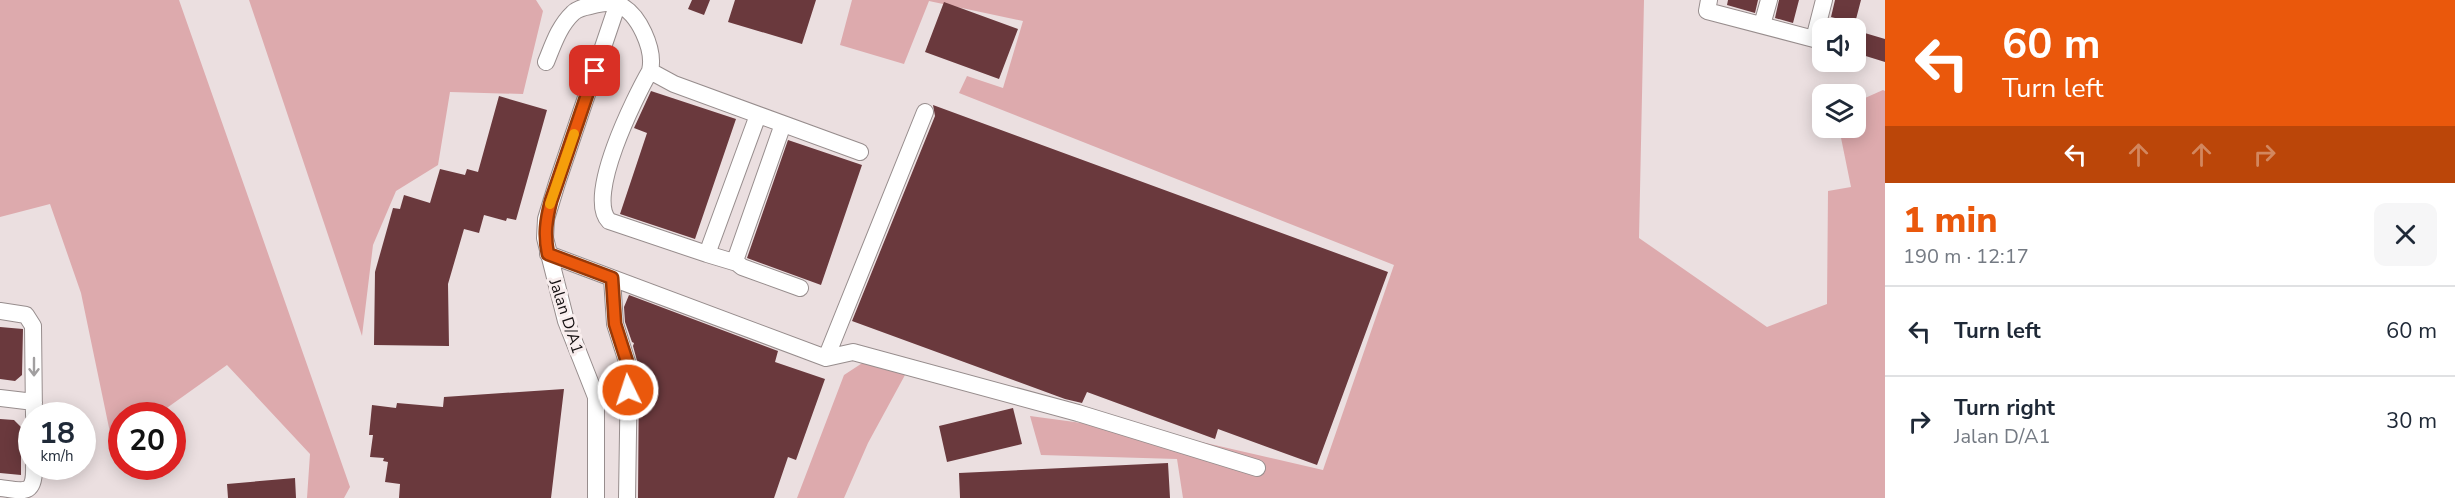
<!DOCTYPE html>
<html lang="en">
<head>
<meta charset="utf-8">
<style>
  body { margin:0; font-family:"Nunito Sans",sans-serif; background:#f6f6f7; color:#1f2937; height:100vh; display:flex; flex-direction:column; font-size:22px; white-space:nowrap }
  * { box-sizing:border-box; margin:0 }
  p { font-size:20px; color:#747a83 }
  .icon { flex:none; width:33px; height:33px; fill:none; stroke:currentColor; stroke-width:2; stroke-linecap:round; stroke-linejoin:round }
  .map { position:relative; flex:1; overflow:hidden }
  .details { display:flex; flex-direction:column; background:#fff; width:570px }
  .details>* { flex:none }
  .guide { background:#ea580c; color:#fff; overflow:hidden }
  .controls { position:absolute; left:1812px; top:18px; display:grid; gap:12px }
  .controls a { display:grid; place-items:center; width:54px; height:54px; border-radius:12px; background:#fff; box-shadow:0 3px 15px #0003; font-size:30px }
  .speed { position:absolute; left:18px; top:402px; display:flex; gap:12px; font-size:30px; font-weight:700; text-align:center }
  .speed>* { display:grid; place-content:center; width:78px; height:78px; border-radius:50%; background:#fff; box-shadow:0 3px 15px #0003; line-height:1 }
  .speed small { font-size:15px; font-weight:400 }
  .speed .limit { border:9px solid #d22; background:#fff; color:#111 }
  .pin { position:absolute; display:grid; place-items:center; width:51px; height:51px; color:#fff; margin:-26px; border-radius:12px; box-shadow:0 3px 9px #0006 }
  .me { position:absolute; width:66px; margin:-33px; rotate:356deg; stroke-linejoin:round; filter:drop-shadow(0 0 4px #0008) }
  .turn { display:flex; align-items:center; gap:21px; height:126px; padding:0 18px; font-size:27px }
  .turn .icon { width:78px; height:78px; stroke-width:2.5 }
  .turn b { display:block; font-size:42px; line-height:51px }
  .lanes { display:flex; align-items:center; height:57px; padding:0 18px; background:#0003; justify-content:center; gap:30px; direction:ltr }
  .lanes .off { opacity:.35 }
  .round { display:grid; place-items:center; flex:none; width:63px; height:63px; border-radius:12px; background:#f6f6f7 }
  .headline { display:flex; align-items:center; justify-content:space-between; height:102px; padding:0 18px }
  h1 { font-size:36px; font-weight:800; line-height:45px; color:#ea580c }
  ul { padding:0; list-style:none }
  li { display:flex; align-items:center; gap:18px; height:90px; padding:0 18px; border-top:2px solid #e0e1e3 }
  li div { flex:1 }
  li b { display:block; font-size:22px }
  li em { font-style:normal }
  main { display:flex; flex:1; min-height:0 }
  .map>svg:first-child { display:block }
  .green { fill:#ddaaad }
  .building { fill:#6a393d }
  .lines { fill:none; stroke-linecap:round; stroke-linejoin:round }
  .minor-casing { stroke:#978d8d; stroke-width:18 }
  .minor { stroke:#fff; stroke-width:16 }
  .oneway { stroke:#a19fa0 }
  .route-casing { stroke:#983908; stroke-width:15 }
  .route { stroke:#ea580c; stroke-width:10 }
  .slow { stroke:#f59e0b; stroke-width:10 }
  .labels { text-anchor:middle; stroke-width:6; stroke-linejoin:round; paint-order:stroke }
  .street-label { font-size:16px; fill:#141011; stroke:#f8eded }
</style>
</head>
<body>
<main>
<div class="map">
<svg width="1885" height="498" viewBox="0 0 1885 498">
  <rect width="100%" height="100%" fill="#ebdfe0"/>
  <path class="green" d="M0 0H179L350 487 344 498H307L310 454 227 365 157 415 122 416 121 441 113 447 81 293 50 204 0 217Z
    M249 0H536L543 11 523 94 450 92 438 165 396 191 373 245 362 336Z
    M852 0H1644L1639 238 1767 327 1827 304 1828 191 1851 187 1839 128H1856V102L1883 90 1885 91V498H1183L1177 459 1041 455 1030 416 1171 435 1323 470 1394 265 959 93 967 76 1003 88 1023 21 929 1 904 64 840 45Z
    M870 358 905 375 868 443 844 498H797L844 375Z"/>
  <path class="building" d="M692 0H710L704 15 688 9Z
    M735 0H816L802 44 728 22Z
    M1728 0H1758L1755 13 1727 5Z
    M1779 0H1799L1793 23 1775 18Z
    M1835 0H1861L1855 23 1831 17Z
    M944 2 1018 29 999 79 925 52Z
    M1858 31 1885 39V62L1856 53Z
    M651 91 736 119 695 239 620 214 647 133 634 128Z
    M499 96 547 110 516 220 507 218 506 221 484 215 479 233 464 229 448 284 449 346 374 345 375 272 393 208 400 209 404 195 430 203 440 169 465 175 467 169 478 172Z
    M933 105 1388 272 1317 465 1218 429 1215 439 1087 392 1082 403 1065 399 852 321 935 116Z
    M788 140 862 165 821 285 747 258Z
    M629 295 778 351 775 362 825 379 796 460 788 457 774 498H638L639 368 633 346 634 343 632 342 625 322 624 307Z
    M0 327 23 329 22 375 15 381 0 379Z
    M564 389 551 498H399L400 484 385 482 388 462 383 461 384 458 370 457 373 435H369L372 405 396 408 397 403 443 407 444 397Z
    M1013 408 1022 444 947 462 939 426Z
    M0 419 14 420 21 427V475L0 473Z
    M1168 463 1170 498H960L959 473Z
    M295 478 296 498H228L227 484Z"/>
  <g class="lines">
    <g class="minor-casing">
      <path id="minor" d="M1709 0 1707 11 1814 39 1824 0
        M1762 25 1769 0
        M546 62C553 45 559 26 573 13 577 9 584 7 590 6 598 4 609 1 617 4 639 12 655 50 650 71L674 84 860 152
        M650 71C635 97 585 197 609 221L707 254
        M783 124 736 258 737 263 742 267 800 288
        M548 254 826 358 853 352 1078 413 1257 468
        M737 263 707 254 758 115
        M612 278 615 324 629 368 627 498
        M0 311 26 315 33 326 34 416
        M826 358 925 112
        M0 398 34 402
        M0 488C24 491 35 496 34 466
        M596 498V397L566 321 545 238 546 219 557 183 619 0"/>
    </g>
    <use href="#minor" class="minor"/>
  </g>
  <defs><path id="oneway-shaft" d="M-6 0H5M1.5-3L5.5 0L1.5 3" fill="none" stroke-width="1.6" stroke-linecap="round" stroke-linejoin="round" transform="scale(1.5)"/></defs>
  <use class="oneway" href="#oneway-shaft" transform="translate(34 367) rotate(90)"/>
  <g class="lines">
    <g class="route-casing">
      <path id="route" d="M595 71 551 201C546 220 544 235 548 254L612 278 615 324 629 368 628 390"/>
    </g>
    <use href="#route" class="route"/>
    <path class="slow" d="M550 204 574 134"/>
  </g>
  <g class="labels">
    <g class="street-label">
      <text transform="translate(567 316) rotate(72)" y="6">Jalan D/A1</text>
    </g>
  </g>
</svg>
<div class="controls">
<a><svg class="icon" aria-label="sound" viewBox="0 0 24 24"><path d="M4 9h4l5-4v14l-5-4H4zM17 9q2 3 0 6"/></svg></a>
<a><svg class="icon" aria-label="layers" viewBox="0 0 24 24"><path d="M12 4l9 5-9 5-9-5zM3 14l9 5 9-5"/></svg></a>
</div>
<div class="speed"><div>18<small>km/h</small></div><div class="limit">20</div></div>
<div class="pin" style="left:595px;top:71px;background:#d93025"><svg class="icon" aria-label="arrive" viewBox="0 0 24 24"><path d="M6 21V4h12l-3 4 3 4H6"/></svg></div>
<svg class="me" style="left:628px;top:390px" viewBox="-20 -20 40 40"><circle r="17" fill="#ea580c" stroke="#fff" stroke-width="3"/><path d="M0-11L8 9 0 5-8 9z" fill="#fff"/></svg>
</div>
<section class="details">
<div class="guide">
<div class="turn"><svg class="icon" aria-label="left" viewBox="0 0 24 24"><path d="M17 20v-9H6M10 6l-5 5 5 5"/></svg><div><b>60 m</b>Turn left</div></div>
<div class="lanes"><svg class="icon" aria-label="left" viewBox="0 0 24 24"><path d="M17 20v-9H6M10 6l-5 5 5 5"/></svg><svg class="icon off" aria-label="ahead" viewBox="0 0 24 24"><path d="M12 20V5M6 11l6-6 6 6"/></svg><svg class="icon off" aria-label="ahead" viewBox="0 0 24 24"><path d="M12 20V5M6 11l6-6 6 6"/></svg><svg class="icon off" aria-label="right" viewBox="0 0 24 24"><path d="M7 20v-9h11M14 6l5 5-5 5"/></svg></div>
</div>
<div class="headline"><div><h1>1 min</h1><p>190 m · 12:17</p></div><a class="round"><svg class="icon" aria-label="close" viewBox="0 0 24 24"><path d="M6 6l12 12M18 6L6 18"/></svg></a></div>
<ul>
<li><svg class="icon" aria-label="left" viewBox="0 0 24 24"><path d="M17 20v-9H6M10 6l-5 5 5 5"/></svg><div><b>Turn left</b></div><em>60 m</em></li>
<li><svg class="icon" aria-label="right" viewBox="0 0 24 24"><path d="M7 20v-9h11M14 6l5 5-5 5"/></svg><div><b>Turn right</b><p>Jalan D/A1</p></div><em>30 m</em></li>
</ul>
</section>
</main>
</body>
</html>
